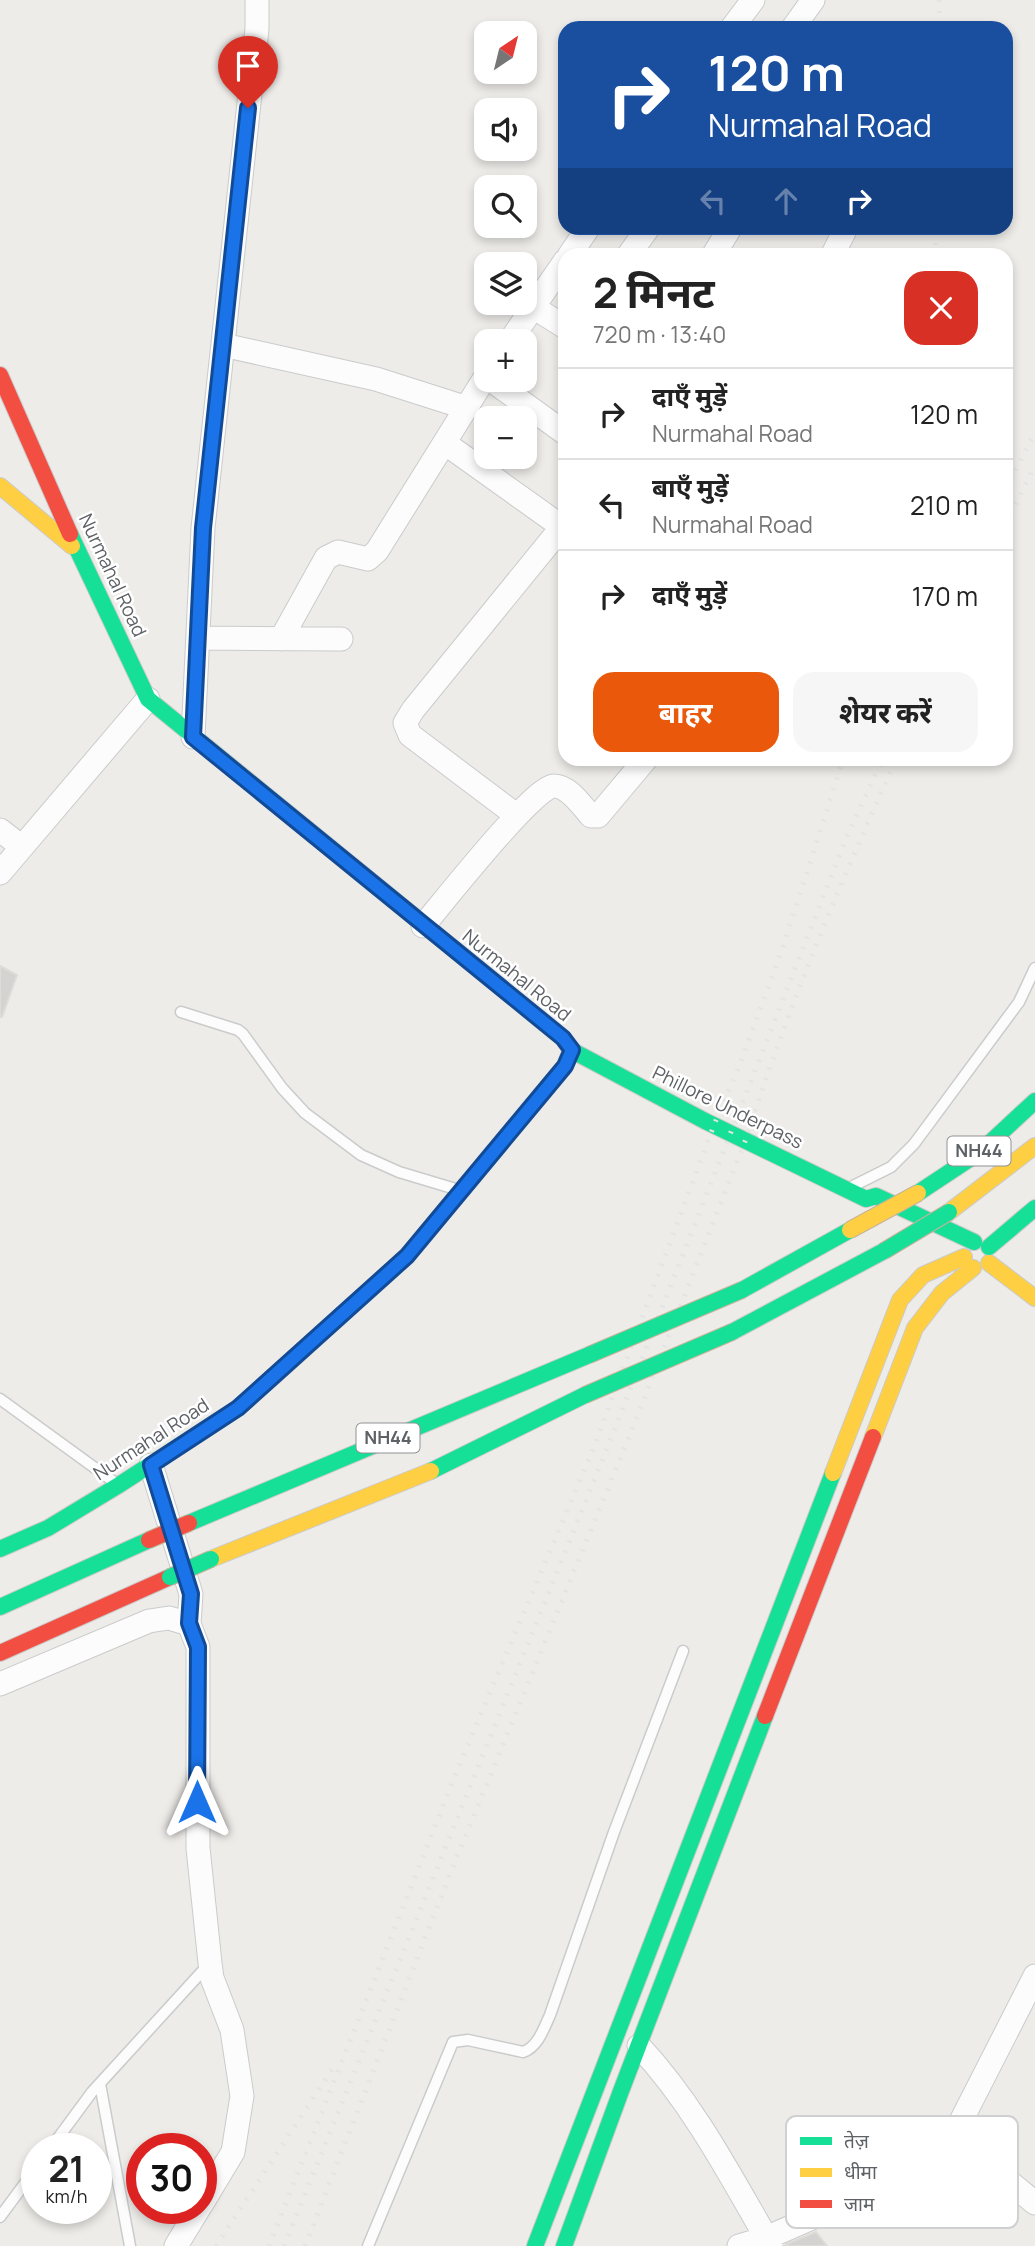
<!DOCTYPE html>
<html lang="hi">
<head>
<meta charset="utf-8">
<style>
  body { margin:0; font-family:Manrope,"Noto Sans Devanagari",sans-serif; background:#f6f6f6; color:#222; height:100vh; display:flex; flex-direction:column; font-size:26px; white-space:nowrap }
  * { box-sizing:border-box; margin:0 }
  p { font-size:23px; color:#767676 }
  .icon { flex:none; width:38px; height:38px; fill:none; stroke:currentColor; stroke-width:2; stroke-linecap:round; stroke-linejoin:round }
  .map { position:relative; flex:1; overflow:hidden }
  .drawer { position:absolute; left:558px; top:248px; width:455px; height:518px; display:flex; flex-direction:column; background:#fff; border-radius:21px; box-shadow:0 4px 10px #0003 }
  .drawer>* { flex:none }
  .top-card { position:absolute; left:558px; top:21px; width:455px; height:214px; border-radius:21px; box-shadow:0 4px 10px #0003; background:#1a4fa0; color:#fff; overflow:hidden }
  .needle { width:46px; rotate:35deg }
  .buttons { position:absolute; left:474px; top:21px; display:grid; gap:14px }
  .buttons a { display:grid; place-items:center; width:63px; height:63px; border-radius:14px; background:#fff; box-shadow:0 4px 10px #0003; font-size:35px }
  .speed { position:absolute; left:21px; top:2133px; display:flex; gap:14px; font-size:35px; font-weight:700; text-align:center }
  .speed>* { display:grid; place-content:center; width:91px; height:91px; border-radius:50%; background:#fff; box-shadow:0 4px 10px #0003; line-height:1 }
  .speed small { font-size:18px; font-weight:400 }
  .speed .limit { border:10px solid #d22; background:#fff; color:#111 }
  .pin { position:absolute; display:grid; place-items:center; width:60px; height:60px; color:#fff; margin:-72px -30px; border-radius:50% 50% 50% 0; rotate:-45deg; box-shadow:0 0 7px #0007 }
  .pin .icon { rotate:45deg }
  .me { position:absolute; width:77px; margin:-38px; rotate:0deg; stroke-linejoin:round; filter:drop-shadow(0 0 5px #0008) }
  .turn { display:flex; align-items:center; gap:24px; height:147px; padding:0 35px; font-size:32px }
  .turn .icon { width:91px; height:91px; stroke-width:2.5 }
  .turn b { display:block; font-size:49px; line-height:60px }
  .lanes { display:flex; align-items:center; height:66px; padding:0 35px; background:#0003; justify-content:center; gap:35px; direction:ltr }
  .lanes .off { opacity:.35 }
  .round { display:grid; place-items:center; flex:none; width:74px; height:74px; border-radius:21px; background:#f6f6f6 }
  .head { display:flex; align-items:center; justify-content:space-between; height:119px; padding:0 35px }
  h1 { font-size:42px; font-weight:700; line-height:52px }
  .action { display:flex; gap:14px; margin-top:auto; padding:14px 35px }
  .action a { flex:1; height:80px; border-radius:21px; background:#ea580c; color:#fff; font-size:28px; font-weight:700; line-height:80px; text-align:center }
  .action a+a { background:#f6f6f6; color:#222 }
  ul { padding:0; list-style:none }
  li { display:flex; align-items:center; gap:21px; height:91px; padding:0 35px; border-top:2px solid #e0e0e0 }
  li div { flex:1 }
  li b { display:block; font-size:26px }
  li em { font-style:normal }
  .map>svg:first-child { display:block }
  .building { fill:#d5d3d2; stroke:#dddcd8; stroke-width:2 }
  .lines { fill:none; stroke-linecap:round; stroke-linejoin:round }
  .lane-casing { stroke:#cacbcb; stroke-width:13 }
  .street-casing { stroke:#cacbcb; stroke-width:25 }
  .fast-casing { stroke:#cacaca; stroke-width:18 }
  .slow-casing { stroke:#cacaca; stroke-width:18 }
  .jam-casing { stroke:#cacaca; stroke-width:18 }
  .lane { stroke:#fcfcfc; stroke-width:10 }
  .street { stroke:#fcfcfc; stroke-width:23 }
  .fast { stroke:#16e098; stroke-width:16 }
  .slow { stroke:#ffcf43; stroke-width:16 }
  .jam { stroke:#f24e42; stroke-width:16 }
  .rail { stroke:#e3e4e3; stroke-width:5; stroke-dasharray:2 9; stroke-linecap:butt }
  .fast-bridge-casing { stroke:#c4b398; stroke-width:18; stroke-linecap:butt }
  .slow-bridge-casing { stroke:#c4b398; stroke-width:18; stroke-linecap:butt }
  .jam-bridge-casing { stroke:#c4b398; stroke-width:18; stroke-linecap:butt }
  .fast-bridge { stroke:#16e098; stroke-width:16 }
  .slow-bridge { stroke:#ffcf43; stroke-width:16 }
  .jam-bridge { stroke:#f24e42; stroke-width:16 }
  .route-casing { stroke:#114b97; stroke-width:18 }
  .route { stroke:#1a73e8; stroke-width:12 }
  .labels { text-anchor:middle; stroke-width:5; stroke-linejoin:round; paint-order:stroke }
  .shield { fill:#fff; stroke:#8e9194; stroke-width:2 }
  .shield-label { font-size:18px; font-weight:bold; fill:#5e6266 }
  .street-label { font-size:19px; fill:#5e6266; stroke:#fff }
  .key { fill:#fff; stroke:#cfd0d1; stroke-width:2 }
  .key-label { font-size:19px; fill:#5e6266 }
</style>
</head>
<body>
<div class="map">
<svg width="1035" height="2246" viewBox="0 0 1035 2246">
  <rect width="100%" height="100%" fill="#eeece9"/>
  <path class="building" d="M0 966 17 975 2 1017H0Z
    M816 2232 827 2246H785L786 2244Z"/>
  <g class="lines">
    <g class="lane-casing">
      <path id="lane" d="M181 1012 238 1030 243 1034 282 1088 305 1113 361 1155 399 1172 459 1190
        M853 1186 891 1167 914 1144 1019 1002 1035 968
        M0 1399 117 1484
        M100 2084 130 2246
        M50 2149 92 2092 208 1965
        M0 2217 37 2167
        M368 2246 453 2042 468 2040 523 2052C538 2047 544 2028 550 2015L614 1832 683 1651"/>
    </g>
    <g class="street-casing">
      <path id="street" d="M732 28 753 0
        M793 28 813 0
        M569 256 588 228
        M628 256 648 228
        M713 256 730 228
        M832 256 846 228
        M533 307 565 327
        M510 341 565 261
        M223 345 376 379 467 408
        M491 380 565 433
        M446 444 565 529
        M198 638 341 639
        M281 639 326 558 338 552 368 559 377 551 486 376
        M193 737 203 528 257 29V0
        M516 815 410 735 405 723 413 710 562 527
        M0 830 22 847
        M0 873 148 699
        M423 926C441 905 535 785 554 786 569 786 582 806 591 816H598L645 760
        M151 1465 191 1594 189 1624
        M0 1684 149 1621 169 1618 189 1624 198 1647V1848L210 1963 212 1978 232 2030 242 2096 233 2152 201 2205
        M639 2046C694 2105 731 2177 771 2246
        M958 2127 974 2153 1035 2203
        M176 2246 199 2208
        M739 2246 766 2238 878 2189 919 2167 942 2148 958 2127 1035 1976"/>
    </g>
    <g class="fast-casing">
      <path id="fast" d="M70 534 148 699 563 1038 571 1050 565 1066 465 1186
        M571 1050 705 1121 866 1199 876 1196 974 1242
        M918 1193 980 1152 1035 1101
        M989 1247 1035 1208
        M742 1290 850 1230
        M732 1332 884 1251
        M431 1471 585 1395
        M189 1523 589 1355
        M0 1549 48 1528 119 1485 238 1408 274 1376
        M0 1607 149 1540
        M535 2246 833 1473
        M564 2246 621 2091 765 1716"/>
    </g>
    <g class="slow-casing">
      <path id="slow" d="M0 486 72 546
        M949 1212 1035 1146
        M989 1263 1035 1298
        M274 1376 407 1256 465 1186
        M873 1437 915 1328 942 1293 973 1268
        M833 1473 900 1300 923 1275 964 1257
        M211 1559 431 1471"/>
    </g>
    <g class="jam-casing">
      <path id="jam" d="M0 375 70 534
        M0 1653 170 1577
        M765 1716 873 1437"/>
    </g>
    <use href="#lane" class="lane"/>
    <use href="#street" class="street"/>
    <use href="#fast" class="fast"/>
    <use href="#slow" class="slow"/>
    <use href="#jam" class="jam"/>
    <path class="rail" d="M939 0 940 28
      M934 256 937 228
      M1006 490 1035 431
      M1006 524 1035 465
      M216 2246 333 2068
      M269 2246 458 1768 592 1452 714 1125 740 1064 783 947 843 760
      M284 2246 602 1461 847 836 882 760
      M305 2246 448 1879 627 1442 746 1139C787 1010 840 883 896 760"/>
    <g class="fast-bridge-casing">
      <path id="fast-bridge" d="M884 1251 949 1212
        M589 1355 742 1290
        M585 1395 732 1332
        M170 1577 211 1559"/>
    </g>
    <g class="slow-bridge-casing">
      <path id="slow-bridge" d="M850 1230 918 1193"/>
    </g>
    <g class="jam-bridge-casing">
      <path id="jam-bridge" d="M149 1540 189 1523"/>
    </g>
    <use href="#fast-bridge" class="fast-bridge"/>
    <use href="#slow-bridge" class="slow-bridge"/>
    <use href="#jam-bridge" class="jam-bridge"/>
  </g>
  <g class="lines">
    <g class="route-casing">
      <path id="route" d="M197 1802 198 1647 189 1623 191 1594 151 1465 238 1408 407 1256 565 1066 572 1050 563 1038 193 737 203 528 248 108"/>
    </g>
    <use href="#route" class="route"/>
  </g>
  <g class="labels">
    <g class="shield">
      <rect x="947.5" y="1136.5" width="63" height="29" rx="5"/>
      <rect x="356.5" y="1423.5" width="63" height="29" rx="5"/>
    </g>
    <g class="shield-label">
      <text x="979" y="1157">NH44</text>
      <text x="388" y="1444">NH44</text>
    </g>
    <g class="street-label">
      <text transform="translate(113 575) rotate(65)" y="7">Nurmahal Road</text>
      <text transform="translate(517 975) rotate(39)" y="7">Nurmahal Road</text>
      <text transform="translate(728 1107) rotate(26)" y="7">Phillore Underpass</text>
      <text transform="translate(151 1439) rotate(-33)" y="7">Nurmahal Road</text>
    </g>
  </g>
  <rect x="786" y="2116" width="232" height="112" rx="10" class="key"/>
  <rect x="800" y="2137" width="32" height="8" fill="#16e098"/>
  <rect x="800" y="2168" width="32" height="9" fill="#ffcf43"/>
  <rect x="800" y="2200" width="32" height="8" fill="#f24e42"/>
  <g class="key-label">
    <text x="844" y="2148">तेज़</text>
    <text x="844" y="2179">धीमा</text>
    <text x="844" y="2211">जाम</text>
  </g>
</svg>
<div class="buttons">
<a><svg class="needle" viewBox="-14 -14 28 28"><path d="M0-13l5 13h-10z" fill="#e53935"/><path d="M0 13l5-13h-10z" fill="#767676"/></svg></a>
<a><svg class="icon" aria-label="sound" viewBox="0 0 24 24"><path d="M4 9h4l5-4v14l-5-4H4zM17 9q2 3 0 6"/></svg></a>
<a><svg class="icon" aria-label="search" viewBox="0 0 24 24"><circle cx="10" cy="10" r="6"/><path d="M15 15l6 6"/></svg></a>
<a><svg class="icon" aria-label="layers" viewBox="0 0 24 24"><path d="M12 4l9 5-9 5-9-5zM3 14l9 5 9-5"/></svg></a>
<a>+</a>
<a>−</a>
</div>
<div class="speed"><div>21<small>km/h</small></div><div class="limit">30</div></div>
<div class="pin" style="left:248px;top:108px;background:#d93025"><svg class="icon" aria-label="arrive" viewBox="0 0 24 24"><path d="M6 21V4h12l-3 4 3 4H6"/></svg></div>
<svg class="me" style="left:197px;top:1802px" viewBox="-20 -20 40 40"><path d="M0-17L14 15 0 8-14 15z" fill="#1a73e8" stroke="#fff" stroke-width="4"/></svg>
<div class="top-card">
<div class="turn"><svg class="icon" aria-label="right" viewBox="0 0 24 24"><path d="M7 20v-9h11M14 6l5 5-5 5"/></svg><div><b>120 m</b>Nurmahal Road</div></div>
<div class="lanes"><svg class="icon off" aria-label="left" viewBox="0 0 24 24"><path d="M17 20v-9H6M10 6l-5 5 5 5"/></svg><svg class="icon off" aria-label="ahead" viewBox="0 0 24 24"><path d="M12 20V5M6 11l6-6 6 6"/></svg><svg class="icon" aria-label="right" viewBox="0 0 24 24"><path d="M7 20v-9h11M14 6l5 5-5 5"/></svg></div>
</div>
<section class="drawer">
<div class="head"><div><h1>2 मिनट</h1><p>720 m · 13:40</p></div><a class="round" style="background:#d93025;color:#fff"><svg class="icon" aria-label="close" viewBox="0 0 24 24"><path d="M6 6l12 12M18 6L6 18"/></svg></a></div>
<ul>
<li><svg class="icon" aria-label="right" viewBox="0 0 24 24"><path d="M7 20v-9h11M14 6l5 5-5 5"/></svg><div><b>दाएँ मुड़ें</b><p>Nurmahal Road</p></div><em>120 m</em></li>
<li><svg class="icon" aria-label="left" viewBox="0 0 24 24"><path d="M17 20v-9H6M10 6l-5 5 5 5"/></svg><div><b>बाएँ मुड़ें</b><p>Nurmahal Road</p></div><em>210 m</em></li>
<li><svg class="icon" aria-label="right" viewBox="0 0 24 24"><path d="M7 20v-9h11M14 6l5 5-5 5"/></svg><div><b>दाएँ मुड़ें</b></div><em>170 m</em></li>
</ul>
<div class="action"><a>बाहर</a><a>शेयर करें</a></div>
</section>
</div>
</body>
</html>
